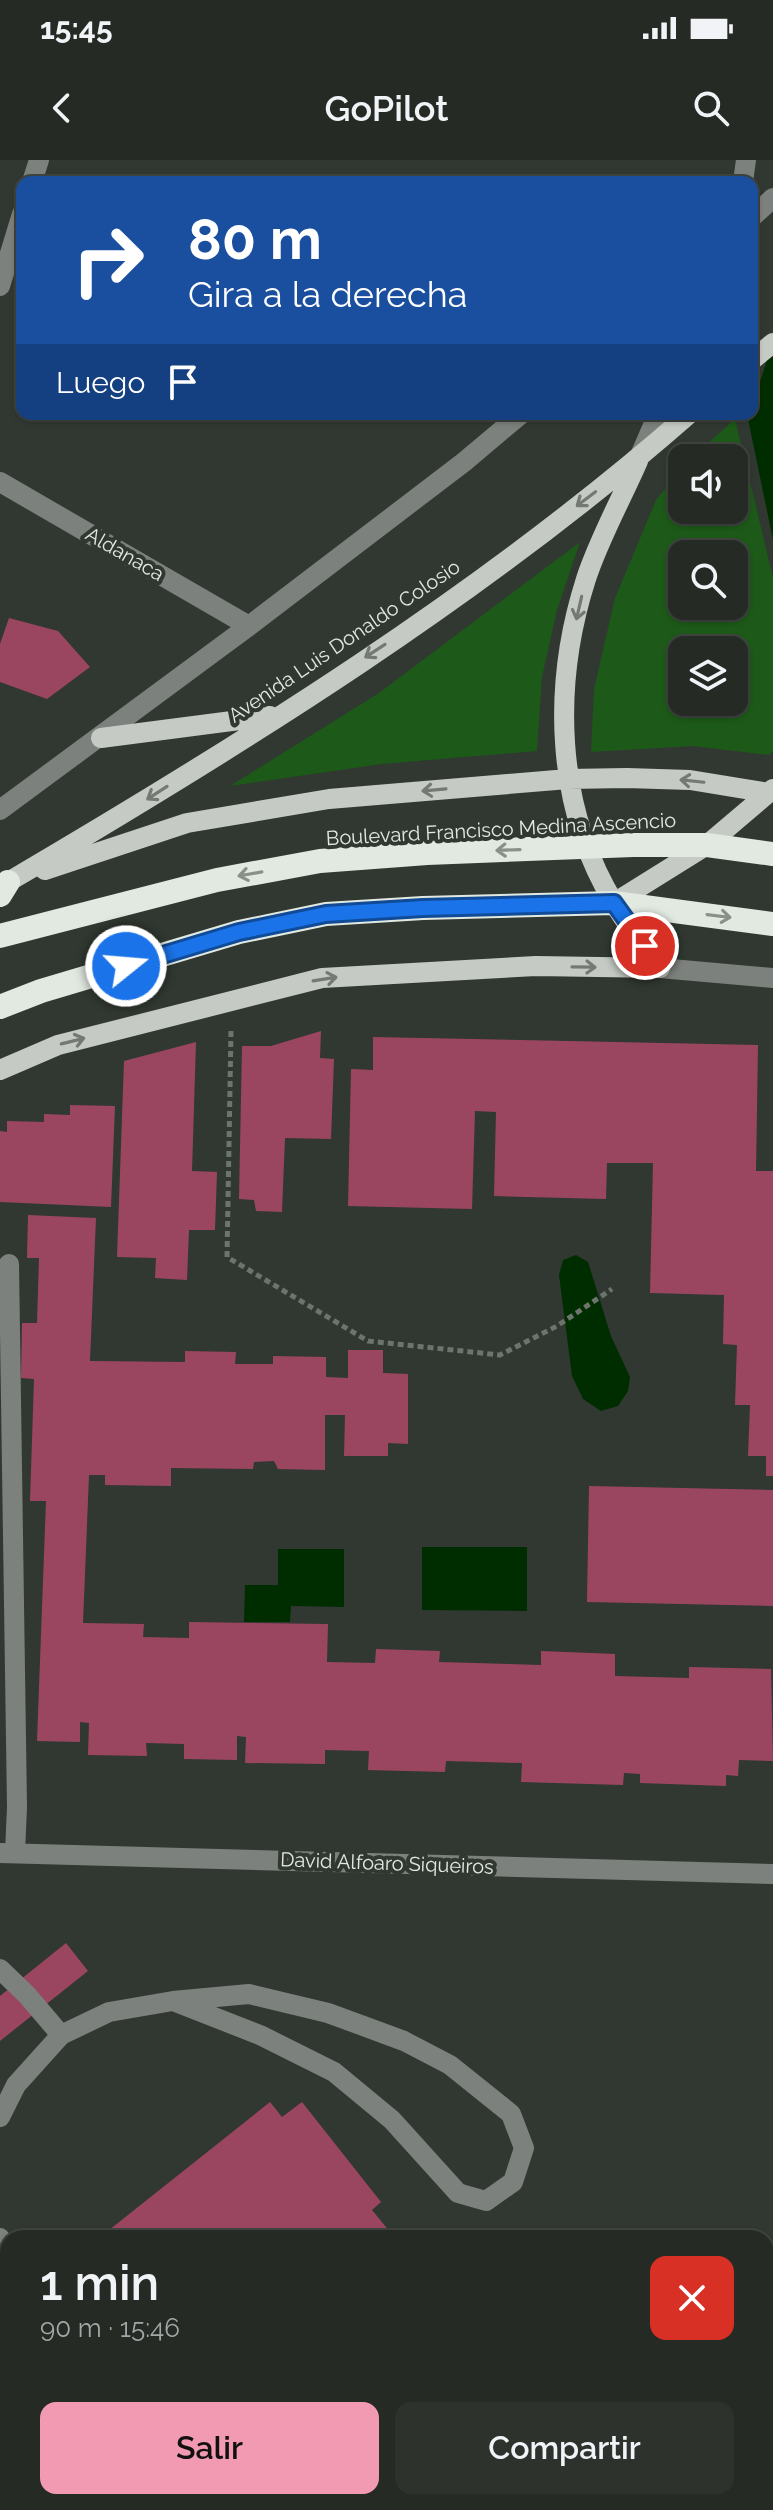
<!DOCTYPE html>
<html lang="es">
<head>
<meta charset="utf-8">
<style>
  body { margin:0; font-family:Raleway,sans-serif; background:#2d322d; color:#f1f3f6; height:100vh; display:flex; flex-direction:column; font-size:30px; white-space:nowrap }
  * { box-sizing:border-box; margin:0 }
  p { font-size:26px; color:#a3a7a7 }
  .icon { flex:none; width:44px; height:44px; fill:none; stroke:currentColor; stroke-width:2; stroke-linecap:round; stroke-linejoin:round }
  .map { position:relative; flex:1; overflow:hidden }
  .side { position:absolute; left:0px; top:2070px; width:774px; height:280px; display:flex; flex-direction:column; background:#252a25; border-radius:24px 24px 0 0; box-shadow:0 2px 6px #0004,0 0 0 2px #424642 }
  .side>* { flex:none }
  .top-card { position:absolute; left:16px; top:16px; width:742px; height:244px; border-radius:16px; box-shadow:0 2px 6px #0004,0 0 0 2px #424642; background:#1a4fa0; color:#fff; overflow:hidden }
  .buttons { position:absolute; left:668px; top:284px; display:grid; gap:16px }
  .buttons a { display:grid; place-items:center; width:80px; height:80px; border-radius:16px; background:#252a25; box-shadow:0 2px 6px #0004,0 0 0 2px #424642; font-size:40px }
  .pin { position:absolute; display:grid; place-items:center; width:68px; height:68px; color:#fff; margin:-34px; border:4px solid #fff; border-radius:50%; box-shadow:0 2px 8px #0007 }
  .me { position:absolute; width:88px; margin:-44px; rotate:73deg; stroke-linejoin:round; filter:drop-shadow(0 0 6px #0008) }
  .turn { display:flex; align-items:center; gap:28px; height:168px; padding:0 40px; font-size:36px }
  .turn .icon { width:104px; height:104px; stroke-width:2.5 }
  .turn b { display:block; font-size:56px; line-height:68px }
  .then { display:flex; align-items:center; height:76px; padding:0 40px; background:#0003; gap:16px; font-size:30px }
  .round { display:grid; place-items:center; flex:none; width:84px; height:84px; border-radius:16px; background:#2d322d }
  .overview { display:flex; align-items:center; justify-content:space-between; height:136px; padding:0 40px }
  h1 { font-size:48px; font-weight:600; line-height:60px }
  .action { display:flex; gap:16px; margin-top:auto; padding:16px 40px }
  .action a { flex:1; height:92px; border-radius:16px; background:#f19ab1; color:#111; font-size:32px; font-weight:600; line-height:92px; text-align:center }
  .action a+a { background:#2d322d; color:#f1f3f6 }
  .status { display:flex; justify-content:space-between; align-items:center; height:56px; padding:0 40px; background:#252a25; direction:ltr }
  .status svg { height:22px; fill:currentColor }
  header { display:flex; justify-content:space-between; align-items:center; height:104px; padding:0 40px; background:#252a25; font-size:36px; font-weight:600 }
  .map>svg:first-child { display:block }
  .green { fill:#1d5919; fill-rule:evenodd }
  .water { fill:#002d00 }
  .building { fill:#9b4660 }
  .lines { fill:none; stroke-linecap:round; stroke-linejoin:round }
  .path { stroke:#6d736d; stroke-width:5; stroke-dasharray:6 4; stroke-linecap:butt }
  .minor { stroke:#7d817d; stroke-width:20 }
  .major { stroke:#c5cbc4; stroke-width:20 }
  .highway { stroke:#e1e9e0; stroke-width:24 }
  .oneway { stroke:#747a73 }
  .oneway2 { stroke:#899088 }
  .route-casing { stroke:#114b97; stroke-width:20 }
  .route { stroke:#1a73e8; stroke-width:14 }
  .labels { text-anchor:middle; stroke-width:8; stroke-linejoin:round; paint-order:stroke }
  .street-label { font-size:20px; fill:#e2e7e2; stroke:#313831 }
</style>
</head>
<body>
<div class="status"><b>15:45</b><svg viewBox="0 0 49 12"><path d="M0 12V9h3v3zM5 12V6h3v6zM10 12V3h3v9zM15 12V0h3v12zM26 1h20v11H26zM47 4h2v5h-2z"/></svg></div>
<header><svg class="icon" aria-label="back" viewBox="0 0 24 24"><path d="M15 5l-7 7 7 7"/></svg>GoPilot<svg class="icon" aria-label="search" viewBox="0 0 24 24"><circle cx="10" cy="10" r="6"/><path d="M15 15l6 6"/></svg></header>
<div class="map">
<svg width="773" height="2350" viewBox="0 0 773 2350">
  <rect width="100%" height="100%" fill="#313831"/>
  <path class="green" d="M735 259 773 418V591L769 595 693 586 591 592 594 529 615 438 656 340 682 309V350H734V298H691ZM682 394H734V446H682ZM682 490H734V542H682Z
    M580 382 557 450 542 517 537 591 382 604 230 626 379 533Z"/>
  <path class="water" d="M773 182V380L748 259 749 254H752V246Z
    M576 1095 588 1102 611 1176 630 1217 628 1231 618 1246 601 1251 583 1239 572 1216 559 1115 563 1100Z
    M422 1387H527V1451L422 1450Z
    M278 1389H344V1447L291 1446 290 1462H244L245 1425H278Z"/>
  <path class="building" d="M9 458 58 471 90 507 47 539 0 522V484Z
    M321 871 320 898 334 899 331 979 285 978 282 1052 256 1051 254 1040 239 1039 242 886H271Z
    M373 877 758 885 756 1011H773V1316H766V1296H748L750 1245H735L737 1185 723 1184 724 1135 650 1133 653 1003H607L606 1039 494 1036 496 952 475 951 472 1049 348 1046 351 909 373 910Z
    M196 882 192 1011 217 1012 215 1070H189L187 1120 155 1118 156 1098 117 1097 124 901Z
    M70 945 115 946 111 1047 0 1042V971L7 972V961L44 962V954L70 955Z
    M28 1055 96 1058 90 1201 185 1202V1191L236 1192 235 1204H273V1196L326 1197V1217L348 1218V1190H383V1213L408 1214V1284L388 1283V1296H344L345 1255H325V1310L278 1309 274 1301 254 1302 253 1309 171 1308V1326L105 1325V1315H89L83 1463 144 1464 143 1477 189 1478V1462L328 1464 327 1502 375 1503 376 1489 440 1491 439 1502 541 1505V1491L615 1494V1516L689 1518V1507L771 1509 773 1601 739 1600 738 1616 726 1615V1626L640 1623V1614L624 1613 623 1625 521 1622 522 1603 446 1601 445 1612 368 1610 369 1591 325 1590V1604L245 1603 246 1577 237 1576V1600L184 1599V1584L146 1583 147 1596 88 1595 89 1563 80 1562V1582L37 1581 46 1341H30L34 1219 21 1218 22 1163H37L39 1098H27Z
    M589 1326 773 1330V1446L587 1442Z
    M66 1783 88 1811 0 1881V1836Z
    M270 1942 282 1957 302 1942 381 2042 372 2050 395 2078H99Z
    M766 2180 773 2183V2279L766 2275Z
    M81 2342H233L222 2350H87Z"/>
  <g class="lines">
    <path class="path" d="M231 871 227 1097 368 1181 500 1195 557 1166 612 1129"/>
    <path class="minor" d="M32 22 39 0
      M743 22 746 0
      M752 57 773 38
      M0 126 22 54
      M639 298 658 254
      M0 322 249 466
      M0 650 249 466 464 302 521 254
      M660 808 773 818
      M9 1104 17 1647 15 1693
      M0 1693 773 1714
      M0 1809 27 1835 61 1875 16 1925 0 1957
      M61 1875 109 1852 173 1841 249 1834 328 1853 404 1881 450 1905 511 1954 524 1988 513 2022 486 2041 458 2033 392 1960 334 1912 260 1875 173 1841
      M0 2078 8 2094"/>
    <path class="major" d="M752 200 773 183
      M638 301C621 340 599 379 586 419 552 525 555 646 614 743 627 766 645 786 660 808
      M101 578 270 556
      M45 710 187 663 329 639 568 619 627 618 690 620 769 633
      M8 722C243 584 484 434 689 254
      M614 743 707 685 773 629
      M0 910 58 885 322 818 536 806 660 808"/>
    <path class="highway" d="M0 735 8 722
      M0 776 217 720 320 701 427 693 633 685H707L773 694
      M0 847 41 831 239 772 326 754 423 748 614 743 773 764"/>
  </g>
  <defs><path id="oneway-shaft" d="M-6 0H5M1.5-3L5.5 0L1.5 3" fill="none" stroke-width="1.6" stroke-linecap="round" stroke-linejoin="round" transform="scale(2)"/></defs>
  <g class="oneway">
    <use href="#oneway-shaft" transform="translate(586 339) rotate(143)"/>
    <use href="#oneway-shaft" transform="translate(579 448) rotate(103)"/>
    <use href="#oneway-shaft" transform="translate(375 491) rotate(147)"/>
    <use href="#oneway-shaft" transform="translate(692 621) rotate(-174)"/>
    <use href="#oneway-shaft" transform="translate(434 630) rotate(175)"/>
    <use href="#oneway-shaft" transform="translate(157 633) rotate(147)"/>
    <use href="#oneway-shaft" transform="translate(584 807) rotate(1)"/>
    <use href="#oneway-shaft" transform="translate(325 819) rotate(-9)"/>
    <use href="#oneway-shaft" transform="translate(73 881) rotate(-14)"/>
  </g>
  <g class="oneway2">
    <use href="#oneway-shaft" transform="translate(508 690) rotate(178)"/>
    <use href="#oneway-shaft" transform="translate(250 714) rotate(170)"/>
    <use href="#oneway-shaft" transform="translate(719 756) rotate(7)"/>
  </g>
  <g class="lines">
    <g class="route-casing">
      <path id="route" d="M126 806 239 772 326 754 423 748 614 743 645 786"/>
    </g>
    <use href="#route" class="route"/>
  </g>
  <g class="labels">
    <g class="street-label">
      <text transform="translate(125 394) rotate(30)" y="7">Aldanaca</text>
      <text transform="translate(344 481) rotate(-34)" y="7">Avenida Luis Donaldo Colosio</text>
      <text transform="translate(501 669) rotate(-3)" y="7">Boulevard Francisco Medina Ascencio</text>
      <text transform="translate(387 1703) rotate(2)" y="7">David Alfoaro Siqueiros</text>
    </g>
  </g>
</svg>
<div class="buttons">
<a><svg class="icon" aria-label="sound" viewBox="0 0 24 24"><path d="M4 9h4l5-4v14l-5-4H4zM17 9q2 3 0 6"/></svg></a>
<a><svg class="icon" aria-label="search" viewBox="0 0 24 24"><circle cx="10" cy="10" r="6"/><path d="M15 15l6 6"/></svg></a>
<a><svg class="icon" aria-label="layers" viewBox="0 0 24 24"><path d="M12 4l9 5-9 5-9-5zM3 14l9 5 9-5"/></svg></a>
</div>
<div class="pin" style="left:645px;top:786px;background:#d93025"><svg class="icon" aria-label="arrive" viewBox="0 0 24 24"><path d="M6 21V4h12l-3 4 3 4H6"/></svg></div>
<svg class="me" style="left:126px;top:806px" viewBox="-20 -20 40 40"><circle r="17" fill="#1a73e8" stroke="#fff" stroke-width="3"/><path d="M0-11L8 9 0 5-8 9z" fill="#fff"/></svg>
<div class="top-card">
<div class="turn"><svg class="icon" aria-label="right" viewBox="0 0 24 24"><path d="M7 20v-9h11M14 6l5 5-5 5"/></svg><div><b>80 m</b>Gira a la derecha</div></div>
<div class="then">Luego<svg class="icon" aria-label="arrive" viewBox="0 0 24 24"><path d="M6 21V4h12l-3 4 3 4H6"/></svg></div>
</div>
<section class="side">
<div class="overview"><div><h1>1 min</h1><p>90 m · 15:46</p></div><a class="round" style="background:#d93025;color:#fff"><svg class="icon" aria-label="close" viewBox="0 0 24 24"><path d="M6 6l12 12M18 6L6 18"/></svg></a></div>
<div class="action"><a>Salir</a><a>Compartir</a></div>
</section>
</div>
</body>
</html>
